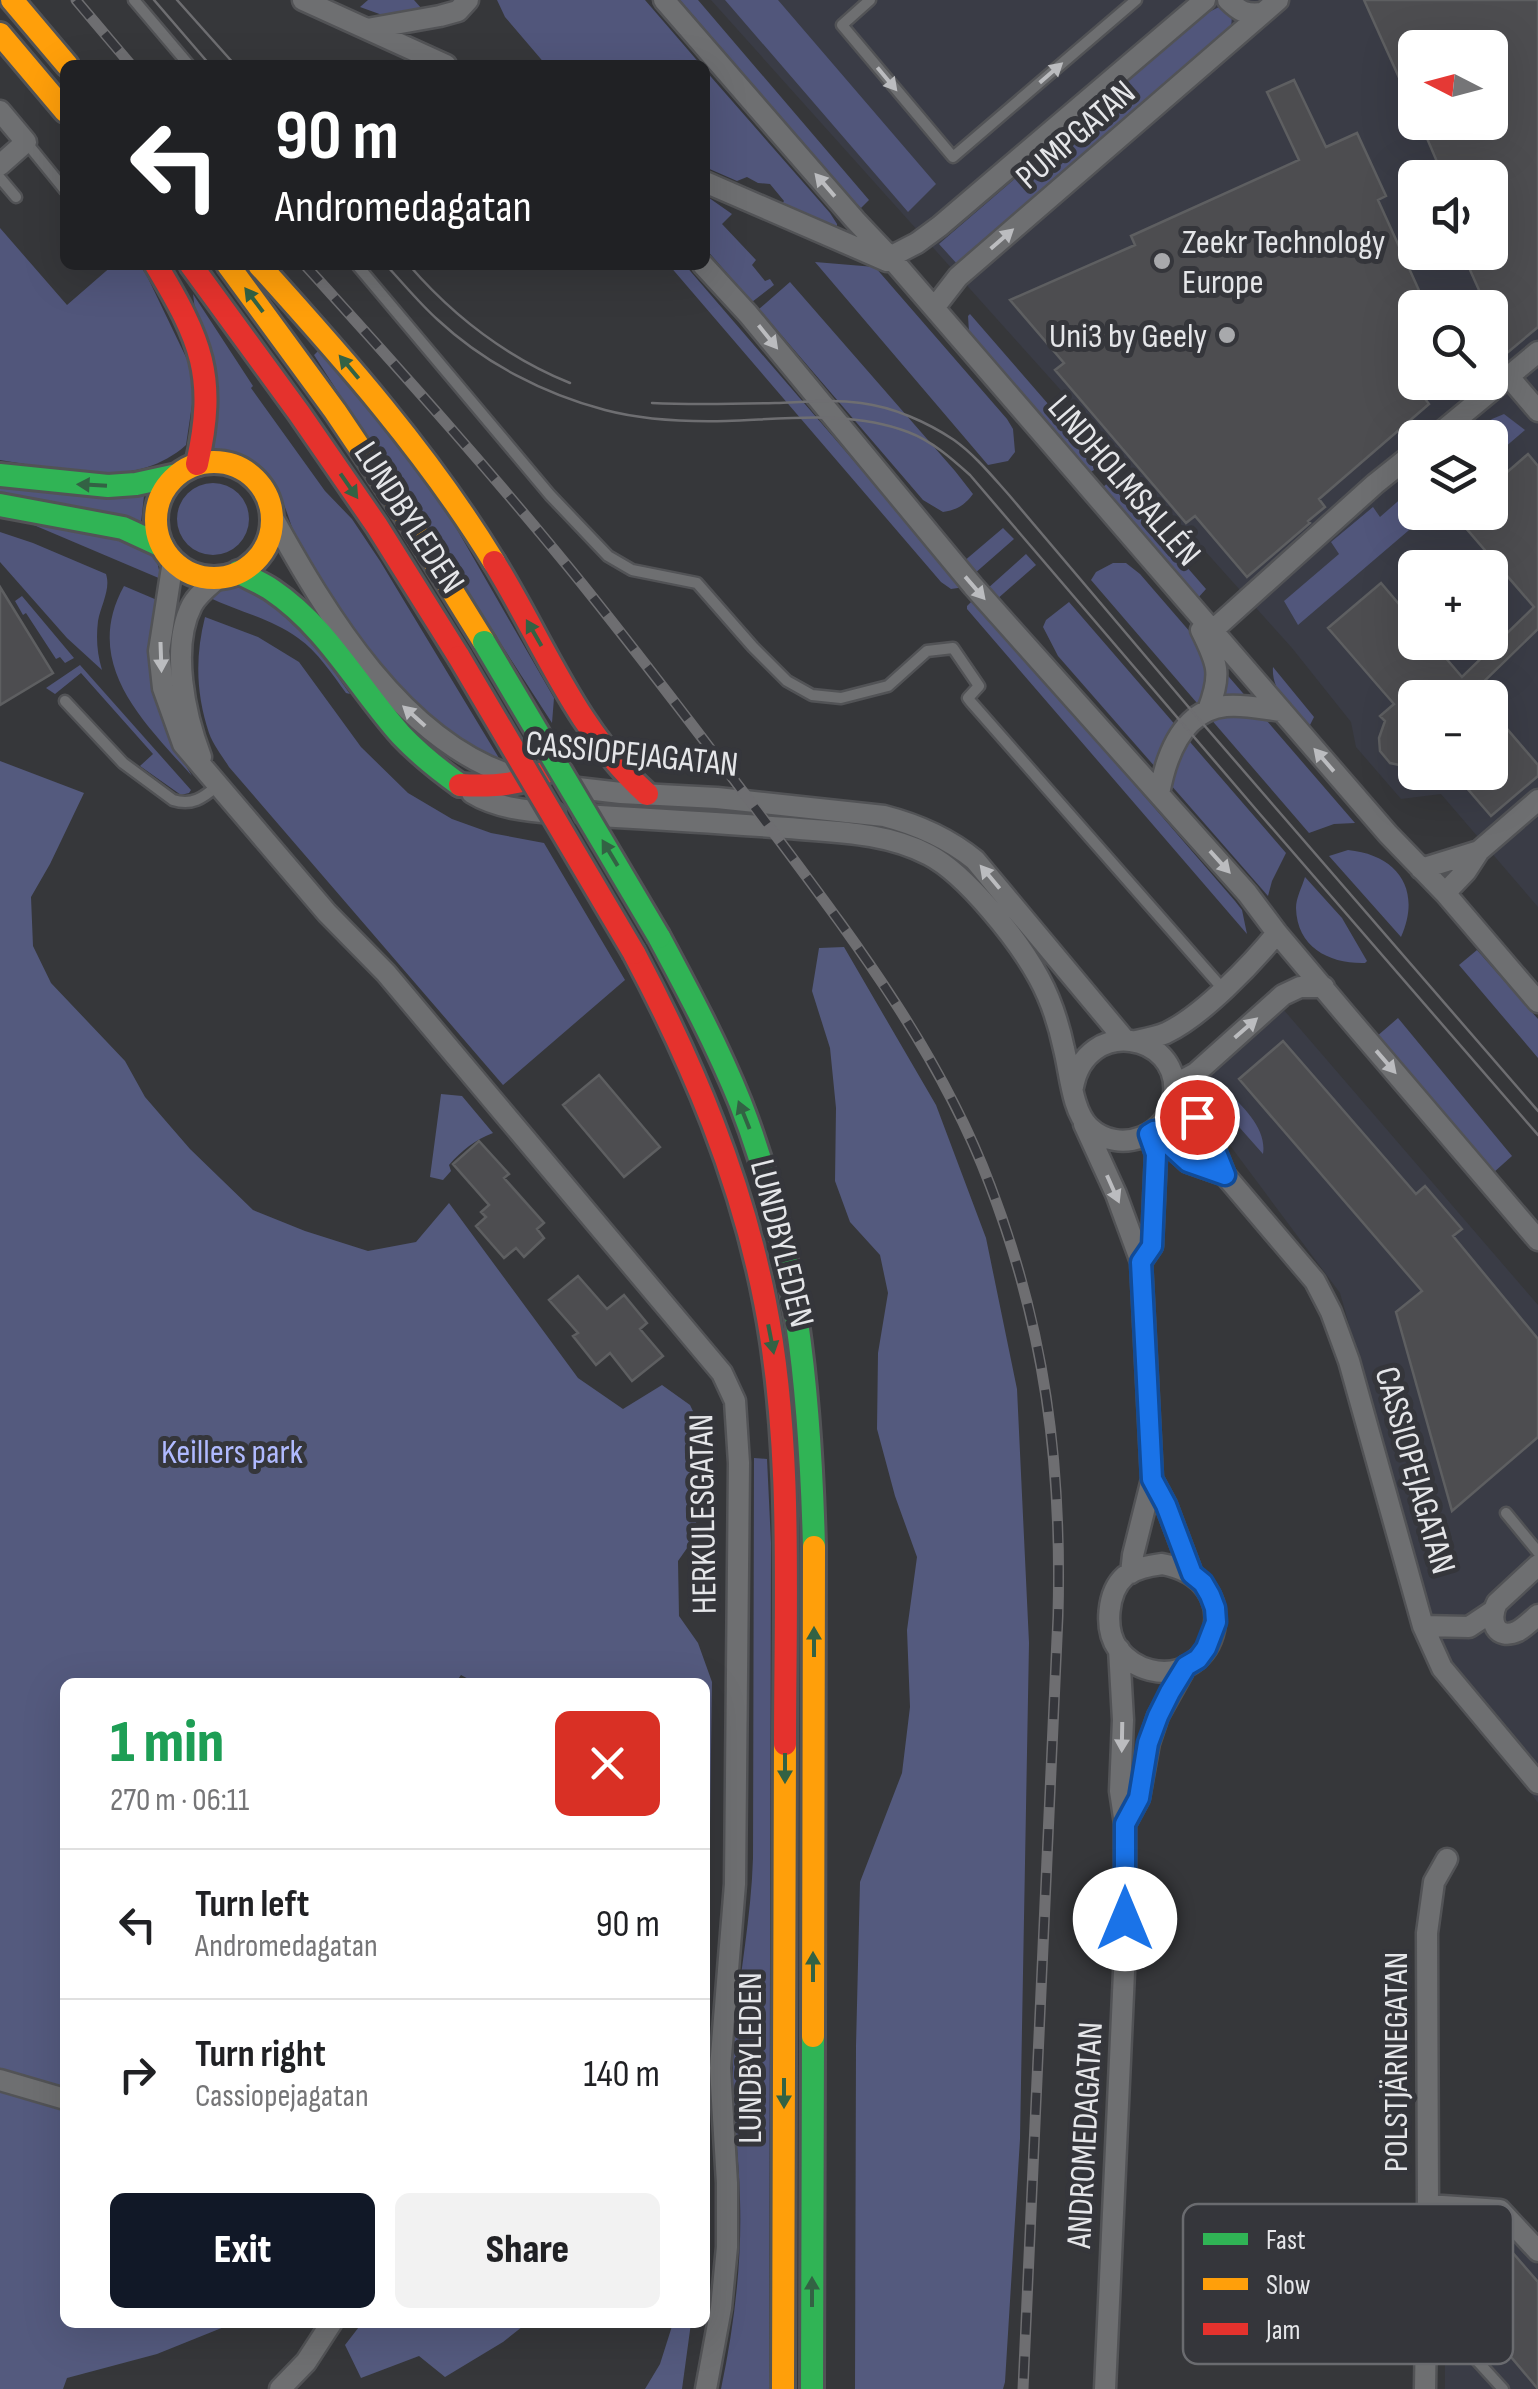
<!DOCTYPE html>
<html lang="en">
<head>
<meta charset="utf-8">
<style>
  body { margin:0; font-family:"Sofia Sans Condensed",sans-serif; background:#f2f2f2; color:#202124; height:100vh; display:flex; flex-direction:column; font-size:38px; white-space:nowrap }
  * { box-sizing:border-box; margin:0 }
  p { font-size:32px; color:#757577 }
  .icon { flex:none; width:55px; height:55px; fill:none; stroke:currentColor; stroke-width:2; stroke-linecap:round; stroke-linejoin:round }
  .map { position:relative; flex:1; overflow:hidden }
  .sheet { position:absolute; left:60px; top:1678px; width:650px; height:650px; display:flex; flex-direction:column; background:#fff; border-radius:15px; box-shadow:0 10px 40px #0002 }
  .sheet>* { flex:none }
  .hud { position:absolute; left:60px; top:60px; width:650px; height:210px; border-radius:15px; box-shadow:0 10px 40px #0002; background:#202124; color:#fff; overflow:hidden }
  .needle { width:65px; rotate:276deg }
  .controls { position:absolute; left:1398px; top:30px; display:grid; gap:20px }
  .controls a { display:grid; place-items:center; width:110px; height:110px; border-radius:15px; background:#fff; box-shadow:0 10px 40px #0002; font-size:50px }
  .pin { position:absolute; display:grid; place-items:center; width:85px; height:85px; color:#fff; margin:-42px; border:5px solid #fff; border-radius:50%; box-shadow:0 2px 10px #0007 }
  .me { position:absolute; width:110px; margin:-55px; rotate:0deg; stroke-linejoin:round; filter:drop-shadow(0 0 8px #0008) }
  .turn { display:flex; align-items:center; gap:35px; height:210px; padding:0 50px; font-size:45px }
  .turn .icon { width:130px; height:130px; stroke-width:2.5 }
  .turn b { display:block; font-size:70px; line-height:85px }
  .round { display:grid; place-items:center; flex:none; width:105px; height:105px; border-radius:15px; background:#f2f2f2 }
  .summary { display:flex; align-items:center; justify-content:space-between; height:170px; padding:0 50px }
  h1 { font-size:60px; font-weight:800; line-height:75px; color:#1e9e55 }
  .cta { display:flex; gap:20px; margin-top:auto; padding:20px 50px }
  .cta a { flex:1; height:115px; border-radius:15px; background:#111827; color:#fff; font-size:40px; font-weight:800; line-height:115px; text-align:center }
  .cta a+a { background:#f2f2f2; color:#202124 }
  ul { padding:0; list-style:none }
  li { display:flex; align-items:center; gap:30px; height:150px; padding:0 50px; border-top:2px solid #e0e0e0 }
  li div { flex:1 }
  li b { display:block; font-size:38px }
  li em { font-style:normal }
  .map>svg:first-child { display:block }
  .built { fill:#3a3c46; fill-rule:evenodd }
  .green { fill:#51567b }
  .forest { fill:#545a7e }
  .building { fill:#4d4d50; stroke:#5e5f61; stroke-width:2.5 }
  .lines { fill:none; stroke-linecap:round; stroke-linejoin:round }
  .lane-casing { stroke:#525356; stroke-width:15 }
  .street-casing { stroke:#525356; stroke-width:25 }
  .fast-casing { stroke:#525356; stroke-width:28 }
  .slow-casing { stroke:#525356; stroke-width:28 }
  .jam-casing { stroke:#525356; stroke-width:28 }
  .lane { stroke:#6e6f71; stroke-width:10 }
  .street { stroke:#6e6f71; stroke-width:20 }
  .fast { stroke:#30b455; stroke-width:22 }
  .slow { stroke:#ff9f0a; stroke-width:22 }
  .jam { stroke:#e5322d; stroke-width:22 }
  .tram { stroke:#6e6e71; stroke-width:2.5 }
  .rail-casing { stroke:#6e6e71; stroke-width:11 }
  .rail { stroke:#35363b; stroke-width:8; stroke-dasharray:22; stroke-linecap:butt }
  .fast-bridge-casing { stroke:#525356; stroke-width:28; stroke-linecap:butt }
  .jam-bridge-casing { stroke:#525356; stroke-width:28; stroke-linecap:butt }
  .fast-bridge { stroke:#30b455; stroke-width:22 }
  .jam-bridge { stroke:#e5322d; stroke-width:22 }
  .oneway { fill:#bbbcbf }
  .oneway2 { fill:#336244 }
  .route-casing { stroke:#114b97; stroke-width:25 }
  .route { stroke:#1a73e8; stroke-width:18 }
  .poi-dot { fill:#a8a9ac; stroke:#35363b; stroke-width:4 }
  .labels { text-anchor:middle; stroke-width:10; stroke-linejoin:round; paint-order:stroke }
  .street-label { font-size:35px; fill:#e5e6e9; stroke:#35363b }
  .poi-label { font-size:35px; fill:#e5e6e9; stroke:#35363b; text-anchor:start }
  .park-label { font-size:35px; fill:#b0baff; stroke:#35363b }
  .key { fill:#35363b; stroke:#6a6b6f; stroke-width:2.5 }
  .key-label { font-size:28px; fill:#e5e6e9 }
</style>
</head>
<body>
<div class="map">
<svg width="1538" height="2389" viewBox="0 0 1538 2389">
  <rect width="100%" height="100%" fill="#36373a"/>
  <path class="built" d="M711 0H1538V907L1441 794 1401 799 1356 747 1351 722 1292 648ZM1415 48H1490V122H1415ZM1415 178H1490V252H1415ZM1415 308H1490V382H1415ZM1415 438H1490V512H1415ZM1415 568H1490V642H1415ZM1415 698H1490V772H1415Z
    M1283 1009 1538 1305V1803L1452 1686 1340 1293 1202 1108 1205 1079Z
    M1501 2222 1538 2265V2389H1445V2275Z"/>
  <path class="green" d="M368 0H414L422 9 385 16 360 7Z
    M497 0H645L701 65H546L505 17Z
    M680 0H698L869 200 861 208 848 195Z
    M725 0H778L936 184 908 212Z
    M1219 7 1225 8 1232 15 1231 29 958 265 939 244 1207 13Z
    M705 70 830 213 837 224V229L814 239 782 204 784 201 770 184 758 183 747 177 737 181 705 167Z
    M705 195 732 214 722 224 756 260 752 265 765 281 770 279 774 285 752 302 705 248Z
    M0 228 67 305 113 265H139L146 274 196 378 186 445C135 491 61 469 0 460Z
    M815 262 875 267 1007 419 1013 429 1015 452 1008 461 988 465Z
    M669 265H685L960 584 958 588 951 589 941 582Z
    M790 282 955 471 973 494C964 506 956 510 943 512L923 500 759 309Z
    M193 294 253 386 251 388 325 491 352 519 380 561 502 763C426 738 341 626 304 556 291 532 286 500 271 479 257 457 236 452 212 448Z
    M970 314 1095 458 1097 462 1094 470 1089 473 969 332 968 316Z
    M321 348 443 505 554 698 552 723 314 355Z
    M1504 414 1525 430 1490 460V438L1473 437 1492 419Z
    M1111 480 1206 589 1197 599 1102 488Z
    M177 519a36 36 0 1 1 72 0a36 36 0 1 1-72 0Z
    M0 488 144 496 141 523 0 496Z
    M1405 495H1410L1415 499V512L1429 513 1298 625 1284 601 1339 554 1331 542 1373 507 1380 517Z
    M29 523 111 531 151 552 157 561 161 579Z
    M1003 528 1014 539 974 574 963 562Z
    M0 532 33 543 106 574C111 589 101 605 98 621 96 638 97 653 102 670L67 638 0 562Z
    M1026 554 1036 565 996 600 987 589Z
    M1113 563H1126L1140 574 1355 823 1334 824 1309 833 1091 580 1096 572Z
    M124 586 157 600 154 685 171 741 192 776C144 722 81 664 124 586Z
    M230 586 248 589 301 625 350 694 346 693C332 674 318 652 298 638 272 619 237 611 208 597L215 590Z
    M22 596 74 658 65 663 60 657 56 659 26 613 23 615 15 601Z
    M974 599 1235 901 1242 910 1247 934 967 609V606Z
    M1069 602 1286 853 1272 881 1268 896 1058 656 1043 627 1046 620Z
    M205 617 258 637 299 662 361 747 408 793 452 819 491 833 544 843 625 980 503 1085 229 767C223 757 213 745 209 733 196 694 195 657 205 617Z
    M80 665 191 790 189 793 181 795 140 766 153 754 81 673 55 694 46 688Z
    M1273 667 1314 717 1310 725 1306 724C1291 707 1271 691 1273 667Z
    M1348 850C1398 855 1422 890 1401 937L1329 856Z
    M1305 877 1342 918 1367 961 1365 963C1330 964 1297 948 1296 908 1296 898 1302 887 1305 877Z
    M1477 950 1538 1019V1058L1459 965Z
    M1398 1018 1512 1156 1493 1173 1376 1037Z
    M1228 1092C1244 1108 1267 1129 1263 1154L1224 1110 1221 1100Z
    M754 1458 767 1459 771 1543 769 2389H721C734 2327 742 2263 740 2200 739 2154 732 2108 733 2063 735 1994 751 1927 753 1858Z"/>
  <path class="forest" d="M0 761 84 793 50 864 31 897 33 946 51 983 125 1061 145 1097 190 1149 253 1210 305 1231 368 1251 416 1242 449 1203 578 1378 623 1409 662 1385 690 1405 704 1434 702 1496 692 1541 678 1561 679 1616 698 1643 712 1682 710 1823 705 1880V1682H474L461 1675 456 1682H65V2322L234 2323 157 2354 67 2378 63 2389H0Z
    M844 947 936 1105 986 1238 1017 1389 1029 1643 1020 2139 1005 2382 1003 2389H855L856 2046 860 1882 902 1773 910 1707 907 1630 917 1557 895 1496 877 1429 878 1353 888 1293 880 1255 850 1222 835 1181 836 1108 830 1048 812 991 819 948Z
    M441 1094 462 1096 493 1133C475 1140 462 1150 449 1165L451 1171 443 1180 430 1177Z
    M362 2323V2322L527 2323 503 2342 445 2377 419 2356 361 2378 345 2345Z
    M673 2323H691L682 2389H645L660 2364Z"/>
  <path class="building" d="M1364 0H1538V327L1507 353 1490 315V308H1487L1462 252H1490V178H1444L1420 122H1490V48H1415V113Z
    M1294 80 1326 147 1357 133 1386 196 1378 200 1427 308H1415V382H1438L1423 396 1429 404 1319 499 1325 507 1308 521 1310 523 1247 577 1195 516 1186 523 1055 370 1064 363 1010 300 1135 245 1131 236 1299 160 1267 92Z
    M1528 454 1538 466V629L1474 691 1480 698H1415V762L1404 766 1390 763 1380 751 1379 738 1385 721 1380 716 1394 704 1328 628 1381 583 1415 623V642H1432L1462 677 1534 607 1452 512H1490V487Z
    M0 587 53 673 0 705Z
    M1490 709 1538 765V776L1491 816 1453 772H1490Z
    M1283 1041 1416 1194 1425 1186 1462 1229 1453 1236 1538 1339V1437L1452 1511 1396 1312 1422 1291 1239 1079Z
    M599 1075 660 1147 624 1177 563 1105Z
    M479 1141 509 1174 504 1178 544 1223 537 1229 544 1238 524 1257 516 1248 504 1258 476 1226 486 1217 481 1212 489 1205 453 1164Z
    M578 1276 607 1309 624 1295 647 1323 640 1329 663 1356 632 1381 610 1353 596 1365 573 1336 578 1333 549 1300Z
    M1500 2238 1538 2282V2389L1500 2344 1485 2357 1474 2344 1488 2330 1448 2284Z"/>
  <g class="lines">
    <g class="lane-casing">
      <path id="lane" d="M134 0 189 65
        M870 0 842 25 953 157 1136 0
        M26 142 65 190
        M0 178 16 197
        M357 265 550 495 608 556 632 570 697 583 753 647 787 681 812 695 841 698 888 686 927 651 953 648 979 686 968 698 971 702 1223 989
        M65 701 123 763 173 800C192 806 203 798 217 786
        M1506 1513 1538 1552
        M1426 2332H1451L1503 2389"/>
    </g>
    <g class="street-casing">
      <path id="street" d="M303 0 446 65
        M664 0 855 220 890 257 1388 834 1445 893 1538 1002
        M1228 0C1240 12 1246 15 1263 13
        M367 29 440 16 458 11 468 0
        M0 111 26 142 0 165
        M705 182 887 261
        M890 257 917 243 940 226 1205 0
        M703 265 748 314 973 586 1247 893 1277 933 1346 1015 1538 1240
        M934 308 958 277 1278 0
        M1509 377 1538 411
        M1434 438 1538 352
        M272 516C326 614 403 743 516 777
        M173 561 159 651 163 688 183 744 327 913 386 973 722 1373 735 1401 739 1463 735 1884 720 2068 727 2183V2247L721 2308 706 2389
        M1201 630C1218 664 1222 674 1208 710
        M1212 631 1375 484 1415 452
        M201 757C185 715 170 647 192 605 198 594 209 586 219 577
        M569 787 621 793 717 798 884 816C919 825 948 838 975 860L1125 1040
        M472 793C496 808 527 811 555 813
        M1159 794C1166 756 1182 710 1226 706 1244 704 1264 709 1282 711
        M584 815C652 819 720 823 788 828 835 832 886 832 929 855 966 874 1019 941 1039 978 1051 1000 1059 1025 1064 1049 1070 1072 1072 1111 1089 1127 1119 1156 1171 1136 1174 1094 1180 1033 1086 1016 1073 1087
        M1421 869 1479 851
        M1445 893 1466 871 1479 851 1538 800
        M1136 1041C1146 1039 1157 1037 1166 1033 1202 1016 1252 964 1277 933
        M1174 1085 1196 1073 1283 995 1300 987H1324
        M1175 1093 1197 1117 1208 1133 1225 1175 1315 1281 1331 1312 1349 1361 1423 1626 1442 1668 1538 1783
        M1084 1124 1116 1194 1141 1262 1152 1479 1133 1555 1131 1573
        M1154 1131 1188 1162 1225 1175
        M1141 1262 1152 1246 1156 1154 1149 1134
        M1152 1479 1166 1505 1192 1574
        M1162 1564C1250 1580 1217 1687 1150 1670 1138 1667 1126 1659 1118 1649 1104 1630 1107 1592 1125 1576 1136 1568 1149 1566 1162 1564Z
        M1538 1565 1497 1603C1488 1621 1496 1641 1518 1631 1525 1627 1532 1620 1538 1615
        M1423 1626 1469 1627 1493 1611
        M1125 1824 1139 1798 1149 1743 1158 1716 1186 1666
        M0 2080 65 2099
        M1428 2205 1500 2210 1538 2251
        M280 2389 306 2362 332 2322
        M1105 2389 1125 1950V1824L1120 1791 1123 1720 1119 1649
        M1425 2389 1428 2205 1427 1933 1434 1882 1447 1859"/>
    </g>
    <g class="fast-casing">
      <path id="fast" d="M0 475 108 486 136 484 177 475
        M0 505 123 528 162 546
        M238 572C249 578 262 583 272 590 327 627 358 687 401 735 419 754 439 770 460 785
        M659 937C688 991 717 1045 740 1102 797 1248 810 1392 814 1547
        M812 2389 813 2036"/>
    </g>
    <g class="slow-casing">
      <path id="slow" d="M12 0 67 65
        M0 34 65 111
        M228 265 335 411 409 521 484 642
        M259 265C344 359 428 454 494 562
        M156 520a58 58 0 1 1 116 0a58 58 0 1 1-116 0Z
        M813 2036 814 1547
        M783 2389 785 1744"/>
    </g>
    <g class="jam-casing">
      <path id="jam" d="M156 265C201 340 217 376 197 464
        M191 265 299 413 377 526 459 657
        M494 562C544 643 575 729 647 794
        M460 785C494 787 525 785 555 767
        M634 953C693 1064 741 1178 765 1302 793 1443 785 1600 785 1744"/>
    </g>
    <use href="#lane" class="lane"/>
    <use href="#street" class="street"/>
    <use href="#fast" class="fast"/>
    <use href="#slow" class="slow"/>
    <use href="#jam" class="jam"/>
    <path class="tram" d="M154 0 210 65
      M177 0 235 65
      M386 265C403 283 419 303 438 320 484 363 544 394 605 410 643 420 687 422 726 421 786 419 851 410 908 432 932 441 951 458 970 475L1259 813 1538 1135
      M409 265C454 317 506 357 570 383
      M652 403C693 405 734 404 776 403 804 402 833 399 861 403 893 407 927 422 954 440 975 455 992 476 1009 495L1197 717 1538 1111"/>
    <g class="rail-casing">
      <path id="rail" d="M76 0 131 65
        M305 265C400 370 494 475 583 585 643 660 701 736 759 813 846 930 938 1047 990 1185 1045 1329 1062 1463 1058 1616L1023 2389"/>
    </g>
    <use href="#rail" class="rail"/>
    <g class="fast-bridge-casing">
      <path id="fast-bridge" d="M484 642 659 937"/>
    </g>
    <g class="jam-bridge-casing">
      <path id="jam-bridge" d="M459 657 634 953"/>
    </g>
    <use href="#fast-bridge" class="fast-bridge"/>
    <use href="#jam-bridge" class="jam-bridge"/>
  </g>
  <defs><path id="oneway-solid" d="M-6-.8H1V-3.2L6.5 0L1 3.2V.8H-6Z" transform="scale(2.5)"/></defs>
  <g class="oneway">
    <use href="#oneway-solid" transform="translate(1051 73) rotate(-41)"/>
    <use href="#oneway-solid" transform="translate(887 79) rotate(50)"/>
    <use href="#oneway-solid" transform="translate(825 185) rotate(-131)"/>
    <use href="#oneway-solid" transform="translate(1002 239) rotate(-41)"/>
    <use href="#oneway-solid" transform="translate(768 337) rotate(51)"/>
    <use href="#oneway-solid" transform="translate(975 588) rotate(49)"/>
    <use href="#oneway-solid" transform="translate(161 657) rotate(88)"/>
    <use href="#oneway-solid" transform="translate(414 716) rotate(-138)"/>
    <use href="#oneway-solid" transform="translate(1324 760) rotate(-131)"/>
    <use href="#oneway-solid" transform="translate(1220 862) rotate(48)"/>
    <use href="#oneway-solid" transform="translate(990 877) rotate(-130)"/>
    <use href="#oneway-solid" transform="translate(1246 1028) rotate(-41)"/>
    <use href="#oneway-solid" transform="translate(1386 1062) rotate(49)"/>
    <use href="#oneway-solid" transform="translate(1113 1189) rotate(66)"/>
    <use href="#oneway-solid" transform="translate(1122 1737) rotate(91)"/>
  </g>
  <g class="oneway2">
    <use href="#oneway-solid" transform="translate(254 300) rotate(-127)"/>
    <use href="#oneway-solid" transform="translate(349 367) rotate(-130)"/>
    <use href="#oneway-solid" transform="translate(92 485) rotate(-177)"/>
    <use href="#oneway-solid" transform="translate(349 486) rotate(55)"/>
    <use href="#oneway-solid" transform="translate(534 633) rotate(-120)"/>
    <use href="#oneway-solid" transform="translate(610 853) rotate(-121)"/>
    <use href="#oneway-solid" transform="translate(744 1115) rotate(-112)"/>
    <use href="#oneway-solid" transform="translate(771 1339) rotate(79)"/>
    <use href="#oneway-solid" transform="translate(814 1642) rotate(-90)"/>
    <use href="#oneway-solid" transform="translate(785 1768) rotate(90)"/>
    <use href="#oneway-solid" transform="translate(813 1967) rotate(-90)"/>
    <use href="#oneway-solid" transform="translate(784 2093) rotate(90)"/>
    <use href="#oneway-solid" transform="translate(812 2292) rotate(-90)"/>
  </g>
  <g class="lines">
    <g class="route-casing">
      <path id="route" d="M1125 1919V1824L1139 1798 1148 1743 1158 1716 1170 1692 1186 1666 1198 1659 1206 1648 1216 1622 1215 1608 1210 1595 1203 1583 1192 1574 1166 1505 1152 1479 1141 1262 1152 1246 1156 1154 1149 1134 1154 1131 1188 1162 1225 1175 1208 1133 1197 1117"/>
    </g>
    <use href="#route" class="route"/>
  </g>
  <g class="poi-dot">
    <circle cx="1162" cy="261" r="10"/>
    <circle cx="1227" cy="335" r="10"/>
  </g>
  <g class="labels">
    <g class="street-label">
      <text transform="translate(1075 134) rotate(-41)" y="12">PUMPGATAN</text>
      <text transform="translate(1125 480) rotate(49)" y="12">LINDHOLMSALLÉN</text>
      <text transform="translate(410 517) rotate(57)" y="12">LUNDBYLEDEN</text>
      <text transform="translate(632 753) rotate(6)" y="12">CASSIOPEJAGATAN</text>
      <text transform="translate(783 1243) rotate(76)" y="12">LUNDBYLEDEN</text>
      <text transform="translate(1416 1470) rotate(74)" y="12">CASSIOPEJAGATAN</text>
      <text transform="translate(702 1514) rotate(-91)" y="12">HERKULESGATAN</text>
      <text transform="translate(749 2058) rotate(-90)" y="12">LUNDBYLEDEN</text>
      <text transform="translate(1395 2062) rotate(-90)" y="12">POLSTJÄRNEGATAN</text>
      <text transform="translate(1084 2135) rotate(-87)" y="12">ANDROMEDAGATAN</text>
    </g>
    <g class="poi-label">
      <text x="1182" y="253">Zeekr Technology<tspan x="1182" dy="40">Europe</tspan></text>
      <text x="1207" y="347" text-anchor="end">Uni3 by Geely</text>
    </g>
    <g class="park-label">
      <text x="232" y="1463">Keillers park</text>
    </g>
  </g>
  <rect x="1183" y="2204" width="330" height="160" rx="15" class="key"/>
  <rect x="1203" y="2233" width="45" height="12" fill="#30b455"/>
  <rect x="1203" y="2278" width="45" height="12" fill="#ff9f0a"/>
  <rect x="1203" y="2323" width="45" height="12" fill="#e5322d"/>
  <g class="key-label">
    <text x="1266" y="2249">Fast</text>
    <text x="1266" y="2294">Slow</text>
    <text x="1266" y="2339">Jam</text>
  </g>
</svg>
<div class="controls">
<a><svg class="needle" viewBox="-14 -14 28 28"><path d="M0-13l5 13h-10z" fill="#e53935"/><path d="M0 13l5-13h-10z" fill="#757577"/></svg></a>
<a><svg class="icon" aria-label="sound" viewBox="0 0 24 24"><path d="M4 9h4l5-4v14l-5-4H4zM17 9q2 3 0 6"/></svg></a>
<a><svg class="icon" aria-label="search" viewBox="0 0 24 24"><circle cx="10" cy="10" r="6"/><path d="M15 15l6 6"/></svg></a>
<a><svg class="icon" aria-label="layers" viewBox="0 0 24 24"><path d="M12 4l9 5-9 5-9-5zM3 14l9 5 9-5"/></svg></a>
<a>+</a>
<a>−</a>
</div>
<div class="pin" style="left:1197px;top:1117px;background:#d93025"><svg class="icon" aria-label="arrive" viewBox="0 0 24 24"><path d="M6 21V4h12l-3 4 3 4H6"/></svg></div>
<svg class="me" style="left:1125px;top:1919px" viewBox="-20 -20 40 40"><circle r="19" fill="#fff"/><path d="M0-13L10 11 0 6-10 11z" fill="#1a73e8"/></svg>
<div class="hud">
<div class="turn"><svg class="icon" aria-label="left" viewBox="0 0 24 24"><path d="M17 20v-9H6M10 6l-5 5 5 5"/></svg><div><b>90 m</b>Andromedagatan</div></div>
</div>
<section class="sheet">
<div class="summary"><div><h1>1 min</h1><p>270 m · 06:11</p></div><a class="round" style="background:#d93025;color:#fff"><svg class="icon" aria-label="close" viewBox="0 0 24 24"><path d="M6 6l12 12M18 6L6 18"/></svg></a></div>
<ul>
<li><svg class="icon" aria-label="left" viewBox="0 0 24 24"><path d="M17 20v-9H6M10 6l-5 5 5 5"/></svg><div><b>Turn left</b><p>Andromedagatan</p></div><em>90 m</em></li>
<li><svg class="icon" aria-label="right" viewBox="0 0 24 24"><path d="M7 20v-9h11M14 6l5 5-5 5"/></svg><div><b>Turn right</b><p>Cassiopejagatan</p></div><em>140 m</em></li>
</ul>
<div class="cta"><a>Exit</a><a>Share</a></div>
</section>
</div>
</body>
</html>
